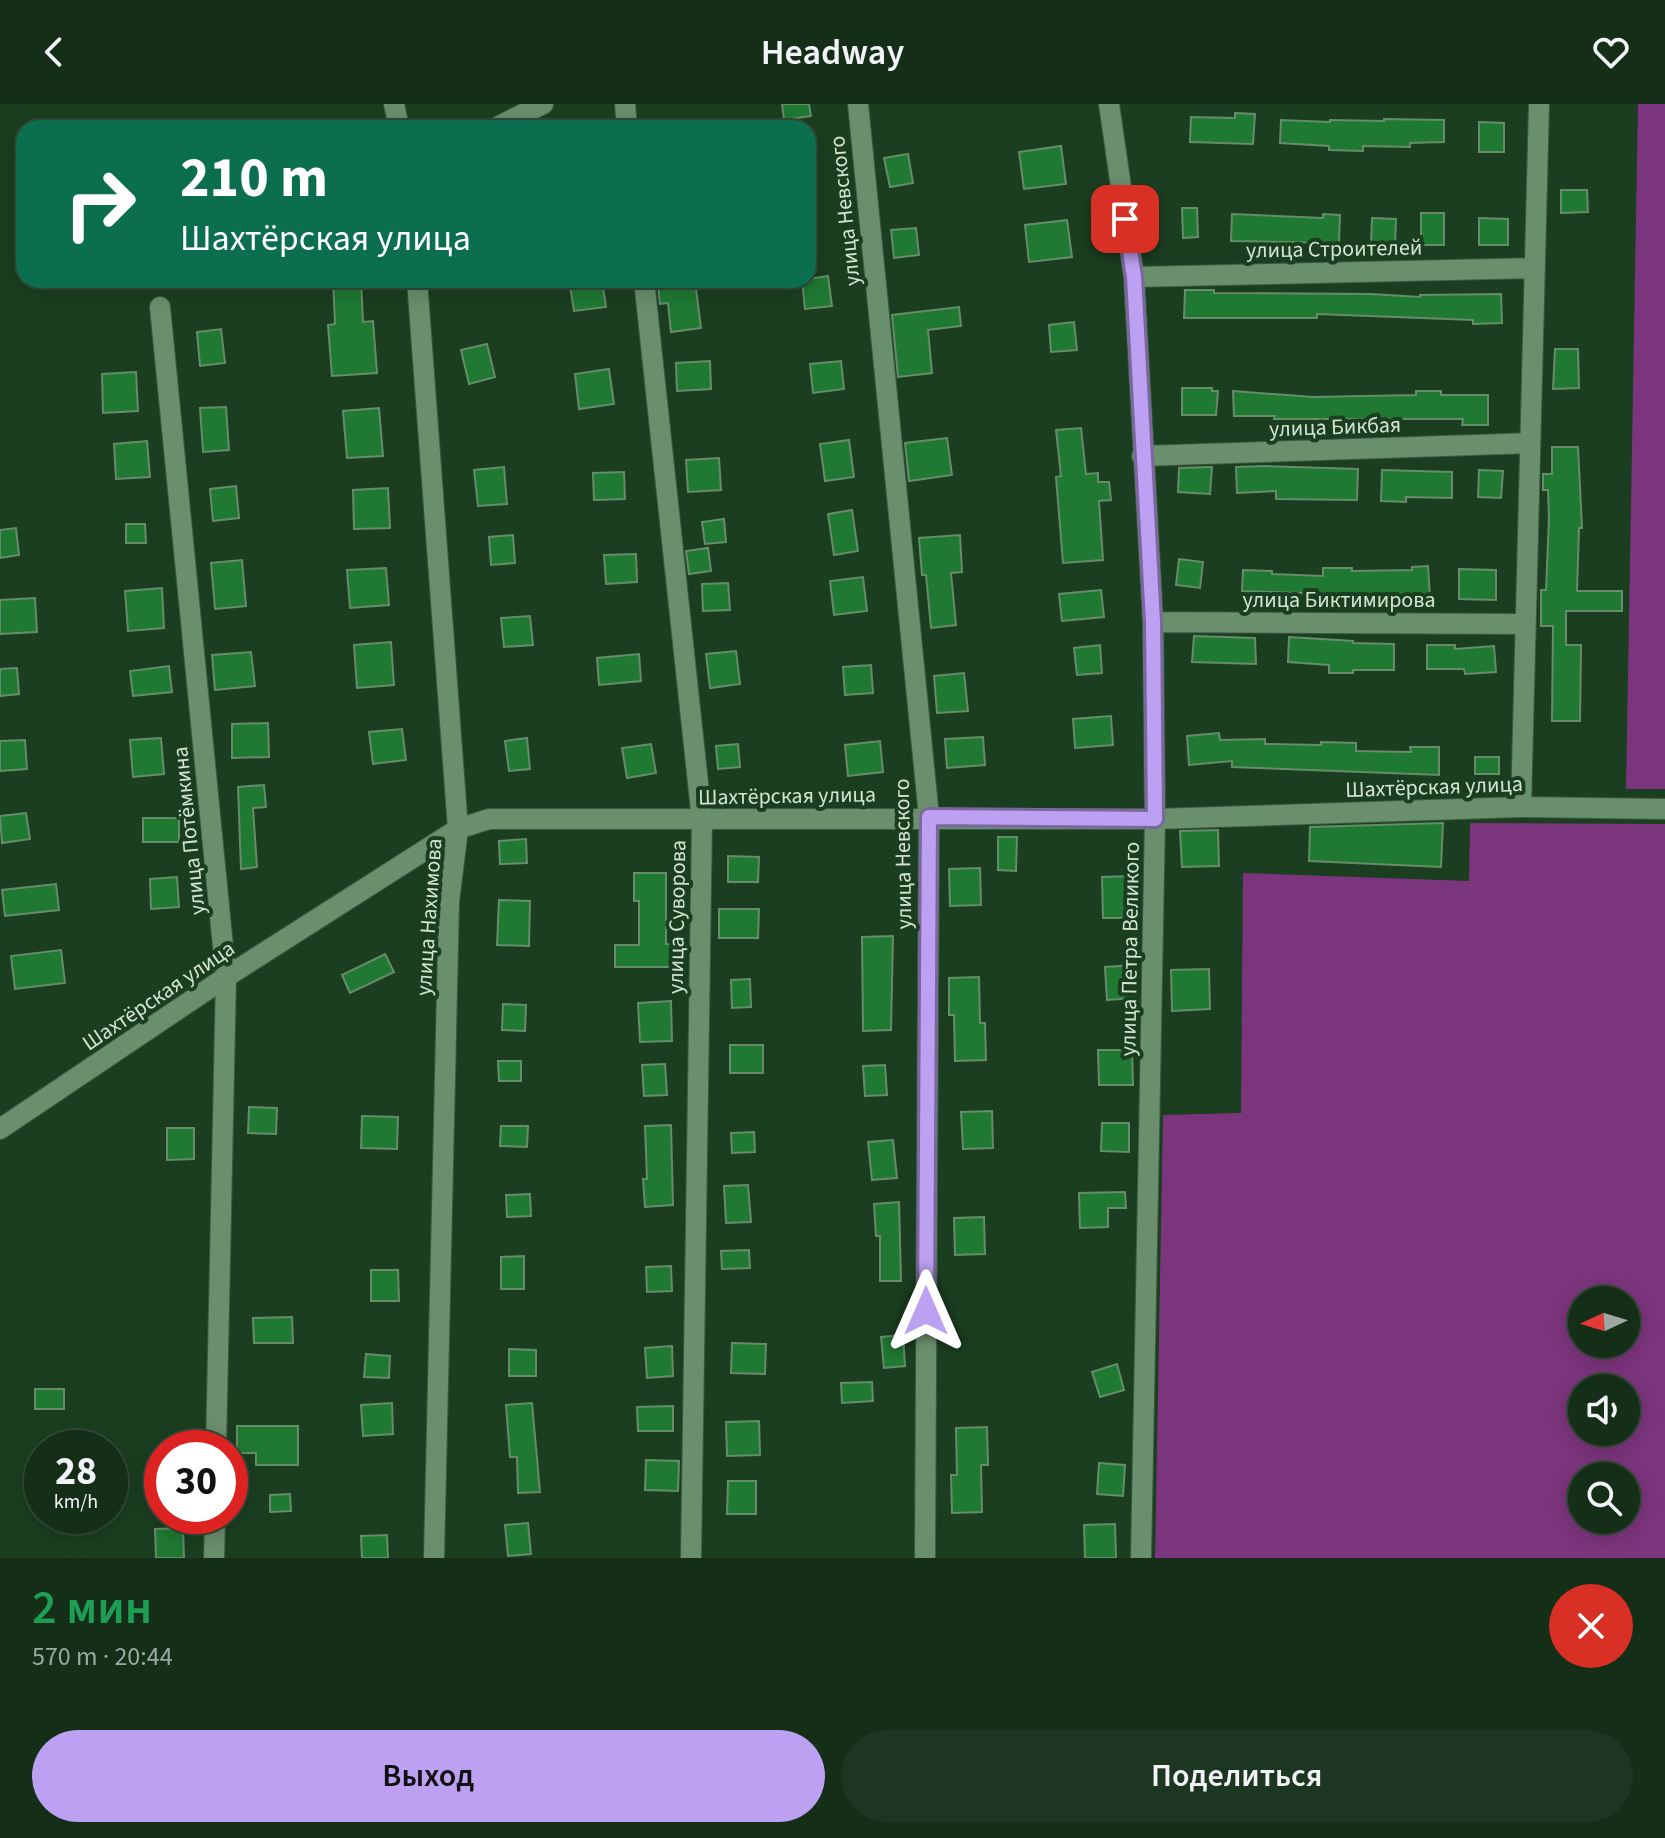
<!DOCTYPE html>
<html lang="ru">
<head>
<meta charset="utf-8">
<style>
  body { margin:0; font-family:"Source Sans 3",sans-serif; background:#1d3621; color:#f1f3f6; height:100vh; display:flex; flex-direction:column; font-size:30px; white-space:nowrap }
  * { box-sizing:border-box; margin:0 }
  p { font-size:26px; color:#9da8a2 }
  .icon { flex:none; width:44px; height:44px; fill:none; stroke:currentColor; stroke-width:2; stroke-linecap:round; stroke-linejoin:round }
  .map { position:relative; height:1454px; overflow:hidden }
  .sheet { display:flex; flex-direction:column; background:#142e18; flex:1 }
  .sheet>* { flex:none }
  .hud { position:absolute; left:16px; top:16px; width:800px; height:168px; border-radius:24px; box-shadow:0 4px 20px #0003,0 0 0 2px #334a37; background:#0b6e4f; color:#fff; overflow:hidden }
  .needle { width:52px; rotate:266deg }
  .controls { position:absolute; left:1568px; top:1182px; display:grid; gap:16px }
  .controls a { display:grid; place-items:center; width:72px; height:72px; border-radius:50%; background:#142e18; box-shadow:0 4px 20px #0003,0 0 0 2px #334a37; font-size:40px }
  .speed { position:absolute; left:24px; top:1326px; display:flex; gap:16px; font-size:40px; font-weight:700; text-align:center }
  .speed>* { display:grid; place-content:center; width:104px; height:104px; border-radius:50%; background:#142e18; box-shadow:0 4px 20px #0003,0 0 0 2px #334a37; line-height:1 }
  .speed small { font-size:20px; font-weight:400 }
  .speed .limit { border:12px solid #d22; background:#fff; color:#111 }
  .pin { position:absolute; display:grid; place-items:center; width:68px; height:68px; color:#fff; margin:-34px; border-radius:16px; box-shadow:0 4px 12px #0006 }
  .me { position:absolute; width:88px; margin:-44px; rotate:0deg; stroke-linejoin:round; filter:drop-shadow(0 0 6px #0008) }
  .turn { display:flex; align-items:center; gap:28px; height:168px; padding:0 32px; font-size:36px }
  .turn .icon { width:104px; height:104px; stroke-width:2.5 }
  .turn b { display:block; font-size:56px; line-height:68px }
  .round { display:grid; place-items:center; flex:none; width:84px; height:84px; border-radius:42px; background:#1d3621 }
  .summary { display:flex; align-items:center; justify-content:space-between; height:136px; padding:0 32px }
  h1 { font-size:48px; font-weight:600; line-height:60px; color:#1e9e55 }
  .cta { display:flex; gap:16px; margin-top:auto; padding:16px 32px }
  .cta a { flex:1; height:92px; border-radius:48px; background:#bca0f2; color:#111; font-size:32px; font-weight:600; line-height:92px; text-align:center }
  .cta a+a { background:#1d3621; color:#f1f3f6 }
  header { display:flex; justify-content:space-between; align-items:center; height:104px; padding:0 32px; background:#142e18; font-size:36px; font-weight:600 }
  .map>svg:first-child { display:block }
  .green { fill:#7b357c; fill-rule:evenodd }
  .building { fill:#1f7933; stroke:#668c69; stroke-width:2 }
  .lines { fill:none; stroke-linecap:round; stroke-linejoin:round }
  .minor-casing { stroke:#3b5a40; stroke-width:22 }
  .minor { stroke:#6a8f6d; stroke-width:20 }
  .route-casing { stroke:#7a689d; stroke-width:20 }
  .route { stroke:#bca0f2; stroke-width:14 }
  .labels { text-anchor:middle; stroke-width:8; stroke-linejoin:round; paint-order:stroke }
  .street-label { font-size:22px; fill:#d1e5d2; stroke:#1b3e20 }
</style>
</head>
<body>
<header><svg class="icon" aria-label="back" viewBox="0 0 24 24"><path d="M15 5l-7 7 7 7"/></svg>Headway<svg class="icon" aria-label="heart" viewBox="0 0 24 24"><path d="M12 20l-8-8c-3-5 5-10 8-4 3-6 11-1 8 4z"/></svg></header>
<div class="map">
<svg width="1665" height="1454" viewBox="0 0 1665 1454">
  <rect width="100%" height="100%" fill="#1b3e20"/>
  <path class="green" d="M1638 0H1665V685H1626Z
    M1470 719 1665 720V1454H1155L1163 1011 1241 1009 1243 769 1469 777ZM1582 1196H1626V1240H1582ZM1582 1284H1626V1328H1582ZM1582 1372H1626V1416H1582Z"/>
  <path class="building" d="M782 0H809L811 12 784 16Z
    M1235 9 1255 10 1253 40 1190 38 1191 13 1235 14Z
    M1384 15 1444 16V38L1410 39V43L1363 42V47L1329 46V42L1280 39 1281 16 1330 18V16L1384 17Z
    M1479 18 1504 19V48H1479Z
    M1061 42 1066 80 1024 85 1019 48Z
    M908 50 913 79 890 83 884 54Z
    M1561 86H1587L1588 108 1561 109Z
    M1182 104H1197L1198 133 1183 134Z
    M1421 109H1444V141H1421Z
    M1232 110 1323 114V110L1340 111 1339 139 1231 137Z
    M1372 114 1396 115 1395 141 1371 140Z
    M1479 114 1508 115V141H1479Z
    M1067 116 1072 153 1029 158 1025 121Z
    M916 124 919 151 894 154 891 126Z
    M828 172 832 202 805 205 802 176Z
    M333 176H361L363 218 373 217 377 269 332 272 328 221 335 220Z
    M569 176H602L606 203 574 207Z
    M695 177 701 224 671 228 668 199 660 200 658 182Z
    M1185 186H1214V189L1371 190 1420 193V191L1501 190 1502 219 1473 220V216L1317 210V214H1184Z
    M959 203 961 222 928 226 932 269 898 273 892 211Z
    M1074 218 1077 246 1051 248 1049 221Z
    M221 225 225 259 200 262 197 228Z
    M487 240 495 273 469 280 461 246Z
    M1555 245H1578L1579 284 1553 285Z
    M710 257 711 285 677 287 676 259Z
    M841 257 844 285 813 289 810 260Z
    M609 265 614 300 579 305 575 270Z
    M136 268 138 307 103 309 102 270Z
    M1182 284H1212V287H1218L1216 311H1182Z
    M1233 287 1313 293 1416 291V287H1441V291H1488V321H1462L1463 315H1274L1275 312H1234Z
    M226 303 229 346 203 348 200 304Z
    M379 304 383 352 347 354 343 307Z
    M1081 324 1086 370 1098 369V378H1109L1111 396 1099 397 1103 456 1063 459 1056 373 1061 372 1056 326Z
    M947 334 952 371 909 377 905 339Z
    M849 336 854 373 825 377 820 340Z
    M147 337 150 373 116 375 114 340Z
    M1552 343H1578L1582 424H1579L1577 487H1622V507H1566V541H1581L1580 617H1552L1553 522H1541V486H1546L1549 414 1548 386H1543V370H1552Z
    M719 354 721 386 688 388 686 356Z
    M1265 362 1358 365 1357 396 1276 395V387L1237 389 1236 363Z
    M504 363 507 400 478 402 474 366Z
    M1210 363H1212L1210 390 1178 388 1179 364Z
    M1382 366 1452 368V394L1406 393V398L1381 397Z
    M1479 366 1503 367 1501 394 1478 393Z
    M624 368 625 395 594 396 593 369Z
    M236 382 239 414 213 417 210 385Z
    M388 384 390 424 354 425 353 386Z
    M852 406 858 447 834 451 828 410Z
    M724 415 726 438 705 440 702 418Z
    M126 420H145L146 439H126Z
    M16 424 19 451 0 454V426Z
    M513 431 515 459 491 461 489 433Z
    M960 431 962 468 951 469 956 521 931 524 926 471H922L919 434Z
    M708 444 711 467 689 470 686 447Z
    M636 450 637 478 606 480 604 451Z
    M1179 455 1203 458 1200 484 1176 481Z
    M242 456 246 502 215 505 211 459Z
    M1428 462 1430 493 1242 487 1243 466 1272 467V470L1323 472V464H1352V467L1412 466V463Z
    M386 464 389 501 350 504 347 466Z
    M1459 465 1496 466V496L1459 495Z
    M863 473 867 507 834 511 830 477Z
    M728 479 730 506 703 507 702 480Z
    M162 484 164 524 128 527 125 487Z
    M1101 486 1104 513 1062 517 1059 490Z
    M35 494 37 528 0 530V496Z
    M530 512 533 541 504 543 501 514Z
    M1194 532 1255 534 1256 560 1192 558Z
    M1289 533 1353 537V539L1394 540V566H1353V569H1329V561L1288 558Z
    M391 538 394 581 357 584 354 541Z
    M1100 541 1102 569 1077 571 1074 544Z
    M1427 541H1455V545L1494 542 1496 568 1465 570 1464 565H1427Z
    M736 547 740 580 710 584 706 550Z
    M251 548 255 582 215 586 212 551Z
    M639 550 641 577 599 581 597 554Z
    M871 561 873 589 845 591 843 563Z
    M169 562 172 588 133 592 130 567Z
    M17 564 19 590 0 592V565Z
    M964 569 968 607 937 609 934 572Z
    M1111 612 1113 641 1075 644 1073 615Z
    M268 619 269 653 232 654V620Z
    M402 625 406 656 373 660 369 628Z
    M1219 629 1220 636 1265 635V640L1321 641V638L1356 639V647L1411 648 1410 643H1439V671L1232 663V657L1189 661 1187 632Z
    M983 633 985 661 947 664 945 635Z
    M161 634 164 670 133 673 130 636Z
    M527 634 530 665 509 667 505 637Z
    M25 636 27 665 0 667V637Z
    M880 637 883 668 848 672 845 641Z
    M651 640 656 669 627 674 622 644Z
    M738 640 740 663 718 665 716 642Z
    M1475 653H1499V670H1475Z
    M264 681 266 703 253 704 257 763 241 765 238 683Z
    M26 709 30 735 2 739 0 712Z
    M143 714H179V738H143Z
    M1443 719 1441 763 1309 757 1310 723Z
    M1218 726 1219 762 1182 763 1180 727Z
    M998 733H1017L1016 767 998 766Z
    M526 735 527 759 500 760 499 737Z
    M728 752 759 753 758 778H728Z
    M980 764 981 801 950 802 949 765Z
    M634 769H666V840H680L679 863H615V841H639V797H634Z
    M1130 772 1131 814H1103L1102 773Z
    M177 773 179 803 151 805 150 775Z
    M56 780 59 806 5 812 2 786Z
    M499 796 530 797 529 842 497 841Z
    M719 805H759L758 834H719Z
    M893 832 891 926 863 927 862 833Z
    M61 846 65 879 15 885 11 852Z
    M385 850 394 868 350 889 342 871Z
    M1133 861 1134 894 1107 896 1105 863Z
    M1209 865 1210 905 1172 907 1171 866Z
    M979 873 980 919H985L986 956 955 957 954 911H949V874Z
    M750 875 751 903 732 904 731 876Z
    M671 897 672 937 640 938 638 899Z
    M503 900 526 901 525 927 502 926Z
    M730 941H763V969H730Z
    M1098 946H1132L1133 981H1099Z
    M498 957H521V977H499Z
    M665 960 667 991 644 992 642 961Z
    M885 961 887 991 865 992 863 962Z
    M249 1003 277 1004 276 1030 248 1029Z
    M992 1007 993 1044 963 1045 961 1008Z
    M362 1012 398 1013 397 1045 361 1044Z
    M1102 1019H1129V1048L1101 1047Z
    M671 1021 673 1101 645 1103 643 1075H647L645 1022Z
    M501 1022H528L527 1043 500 1042Z
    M167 1024H194V1055L167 1056Z
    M754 1028 755 1048 732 1049 731 1029Z
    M893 1036 897 1074 872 1076 868 1038Z
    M748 1081 751 1118 726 1119 724 1082Z
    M1125 1088 1126 1104H1108V1123L1080 1124 1079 1089Z
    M530 1090 531 1112 507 1113 506 1091Z
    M899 1098 901 1177H880V1132H876L874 1100Z
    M984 1113 985 1150 955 1151 954 1114Z
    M749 1146 750 1164 722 1165 721 1147Z
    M524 1152V1185H501V1153Z
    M671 1162 672 1187 647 1188 646 1163Z
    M371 1166H398L399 1197H371Z
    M292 1213 293 1239H254L253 1214Z
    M903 1231 905 1262 884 1264 881 1233Z
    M732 1239 766 1240 765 1270 731 1269Z
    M672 1242 673 1272 647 1274 645 1244Z
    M509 1245 536 1246V1272H509Z
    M366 1250 390 1252 389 1274 364 1273Z
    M1117 1260 1124 1286 1100 1293 1092 1268Z
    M872 1278 873 1297 842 1299 841 1279Z
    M35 1285H64V1305H35Z
    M392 1299 393 1330 363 1332 361 1301Z
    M532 1299 540 1388 518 1389 517 1353H510L506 1301Z
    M673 1302V1327H638L637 1303Z
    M759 1317 760 1351 727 1352 726 1318Z
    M237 1322H298V1361H256V1349H237Z
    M987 1323 988 1361H981L982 1408 952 1409 951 1371H957L956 1324Z
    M646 1356 679 1357 678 1387 645 1386Z
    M1099 1359 1125 1361 1123 1392 1097 1390Z
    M728 1377H756V1410H727Z
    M290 1390 291 1407 270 1408V1391Z
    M528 1419 531 1450 508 1452 505 1421Z
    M1115 1420 1116 1454H1085L1084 1421Z
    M183 1424 184 1454H156L155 1425Z
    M387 1431 388 1454H362L361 1432Z"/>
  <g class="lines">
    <g class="minor-casing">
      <path id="minor" d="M394 0 399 24
        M625 0 627 24
        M858 0 929 713 925 1454
        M1109 0 1134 173 1153 518 1155 715 1141 1454
        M495 24 543 0
        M1134 173 1535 164
        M417 176 458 725 449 798 434 1454
        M644 176 702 716 691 1454
        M160 203 226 873 216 1344
        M1142 352 1530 339
        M1153 518 1525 520
        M1521 703 1539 0
        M0 1025 226 873 458 725 489 715H1155L1521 703 1665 705
        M214 1454 215 1412"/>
    </g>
    <use href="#minor" class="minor"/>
  </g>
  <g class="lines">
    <g class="route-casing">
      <path id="route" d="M926 1207 929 713 1155 715 1153 518 1134 173 1125 115"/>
    </g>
    <use href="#route" class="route"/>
  </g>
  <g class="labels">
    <g class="street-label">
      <text transform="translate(844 107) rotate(-96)" y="8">улица Невского</text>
      <text transform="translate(1334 144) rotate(-1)" y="8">улица Строителей</text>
      <text transform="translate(1335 322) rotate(-2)" y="8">улица Бикбая</text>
      <text x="1339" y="503">улица Биктимирова</text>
      <text transform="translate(1434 682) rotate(-2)" y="8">Шахтёрская улица</text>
      <text transform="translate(787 691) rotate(-1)" y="8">Шахтёрская улица</text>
      <text transform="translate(188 727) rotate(-96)" y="8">улица Потёмкина</text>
      <text transform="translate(902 750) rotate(-91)" y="8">улица Невского</text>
      <text transform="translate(428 813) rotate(-86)" y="8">улица Нахимова</text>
      <text transform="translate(676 813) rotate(-89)" y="8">улица Суворова</text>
      <text transform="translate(1129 845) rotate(-89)" y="8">улица Петра Великого</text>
      <text transform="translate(158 891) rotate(-34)" y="8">Шахтёрская улица</text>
    </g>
  </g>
</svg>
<div class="controls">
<a><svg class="needle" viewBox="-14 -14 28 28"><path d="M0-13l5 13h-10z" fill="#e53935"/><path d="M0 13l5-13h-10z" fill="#9da8a2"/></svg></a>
<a><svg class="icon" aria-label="sound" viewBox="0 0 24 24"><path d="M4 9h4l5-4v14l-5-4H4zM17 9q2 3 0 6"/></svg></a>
<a><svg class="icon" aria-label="search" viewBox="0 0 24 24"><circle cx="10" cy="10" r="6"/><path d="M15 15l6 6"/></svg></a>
</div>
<div class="speed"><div>28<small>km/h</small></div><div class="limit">30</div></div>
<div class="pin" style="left:1125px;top:115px;background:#d93025"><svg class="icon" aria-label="arrive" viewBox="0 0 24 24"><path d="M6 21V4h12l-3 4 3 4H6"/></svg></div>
<svg class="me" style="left:926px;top:1207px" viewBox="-20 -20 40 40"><path d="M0-17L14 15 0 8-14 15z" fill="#bca0f2" stroke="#fff" stroke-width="4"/></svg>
<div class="hud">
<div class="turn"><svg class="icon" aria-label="right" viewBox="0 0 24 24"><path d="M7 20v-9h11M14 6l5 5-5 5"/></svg><div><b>210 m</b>Шахтёрская улица</div></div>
</div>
</div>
<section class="sheet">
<div class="summary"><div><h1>2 мин</h1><p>570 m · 20:44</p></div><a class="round" style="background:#d93025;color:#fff"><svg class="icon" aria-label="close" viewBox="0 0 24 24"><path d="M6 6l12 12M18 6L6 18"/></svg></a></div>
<div class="cta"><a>Выход</a><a>Поделиться</a></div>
</section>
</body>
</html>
